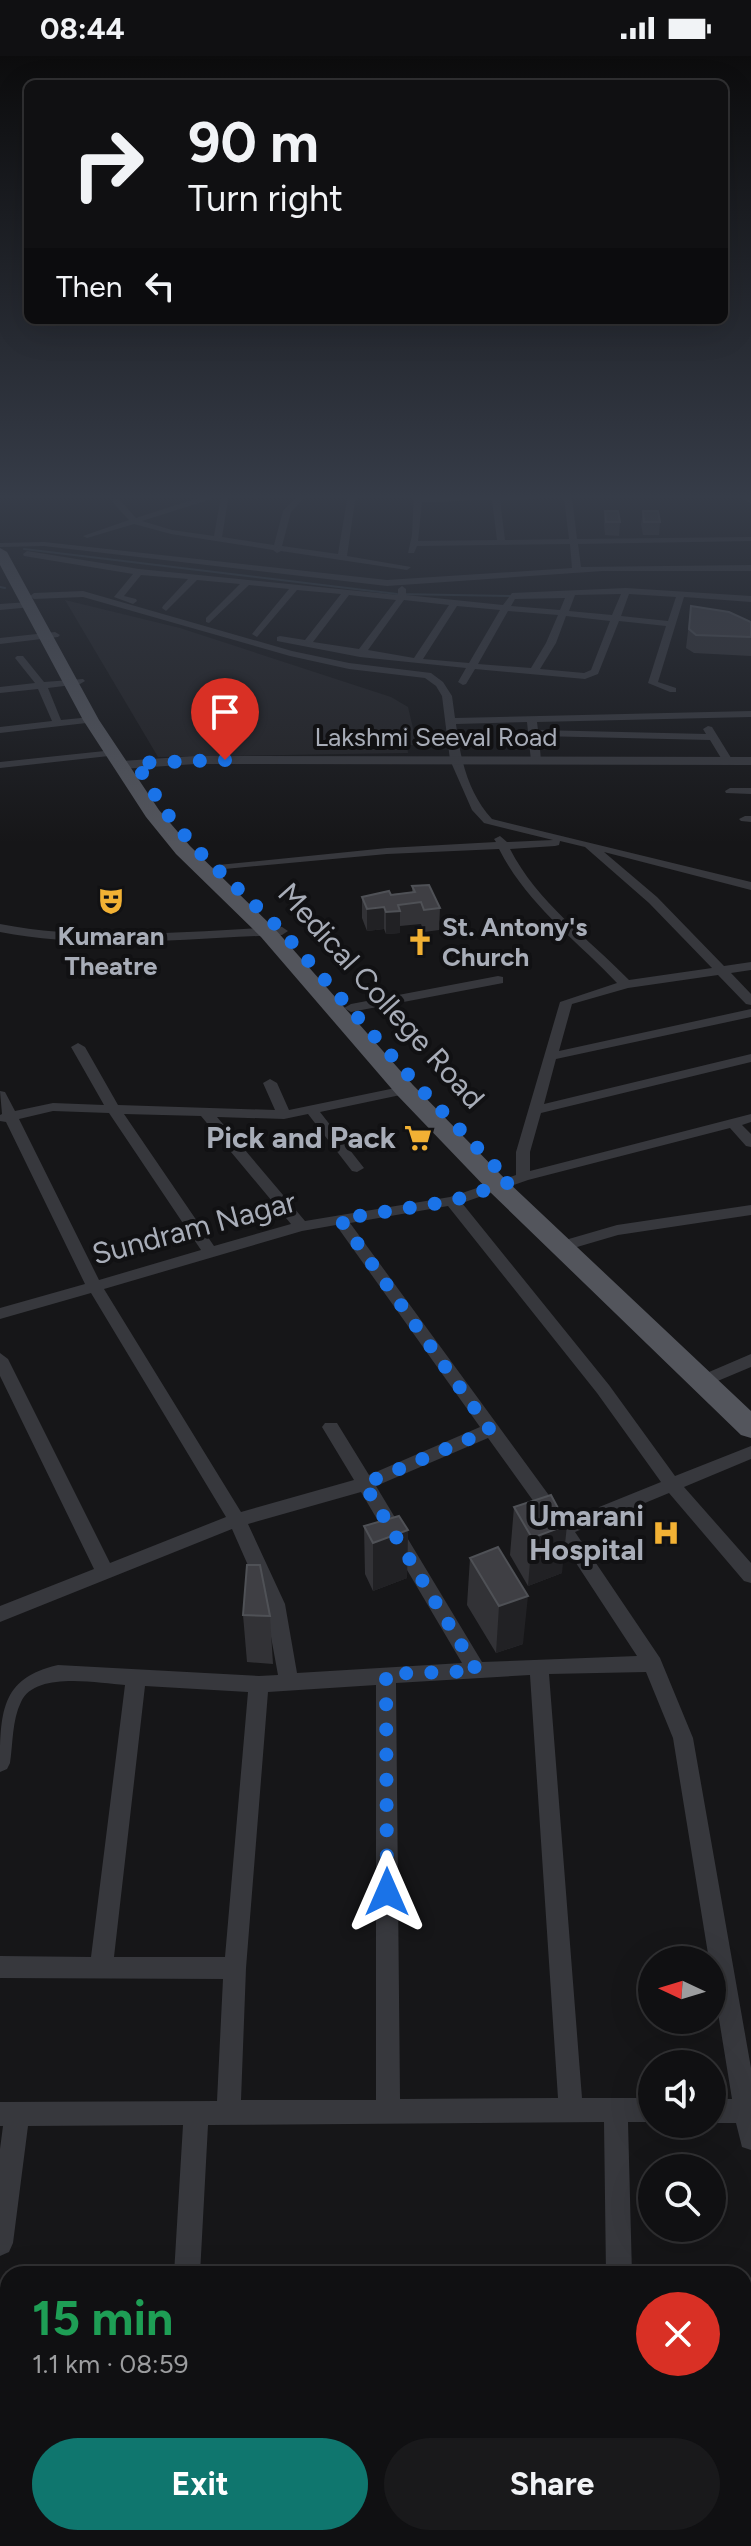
<!DOCTYPE html>
<html lang="en">
<head>
<meta charset="utf-8">
<style>
  body { margin:0; font-family:Figtree,sans-serif; background:#19191b; color:#f1f3f6; height:100vh; display:flex; flex-direction:column; font-size:30px; white-space:nowrap }
  * { box-sizing:border-box; margin:0 }
  p { font-size:26px; color:#9c9d9f }
  .icon { flex:none; width:44px; height:44px; fill:none; stroke:currentColor; stroke-width:2; stroke-linecap:round; stroke-linejoin:round }
  .map { position:relative; flex:1; overflow:hidden }
  .side { position:absolute; left:0px; top:2210px; width:752px; height:280px; display:flex; flex-direction:column; background:#101012; border-radius:24px 24px 0 0; box-shadow:0 8px 32px #0002,0 0 0 2px #303032 }
  .side>* { flex:none }
  .guide { position:absolute; left:24px; top:24px; width:704px; height:244px; border-radius:12px; box-shadow:0 8px 32px #0002,0 0 0 2px #303032; background:#101012; color:#f1f3f6; overflow:hidden }
  .needle { width:52px; rotate:274deg }
  .fabs { position:absolute; left:638px; top:1890px; display:grid; gap:16px }
  .fabs a { display:grid; place-items:center; width:88px; height:88px; border-radius:50%; background:#101012; box-shadow:0 8px 32px #0002,0 0 0 2px #303032; font-size:40px }
  .pin { position:absolute; display:grid; place-items:center; width:68px; height:68px; color:#fff; margin:-82px -34px; border-radius:50% 50% 50% 0; rotate:-45deg; box-shadow:0 0 8px #0007 }
  .pin .icon { rotate:45deg }
  .me { position:absolute; width:88px; margin:-44px; rotate:0deg; stroke-linejoin:round; filter:drop-shadow(0 0 6px #0008) }
  .turn { display:flex; align-items:center; gap:28px; height:168px; padding:0 32px; font-size:36px }
  .turn .icon { width:104px; height:104px; stroke-width:2.5 }
  .turn b { display:block; font-size:56px; line-height:68px }
  .then { display:flex; align-items:center; height:76px; padding:0 32px; background:#0003; gap:16px; font-size:30px }
  .round { display:grid; place-items:center; flex:none; width:84px; height:84px; border-radius:42px; background:#19191b }
  .head { display:flex; align-items:center; justify-content:space-between; height:136px; padding:0 32px }
  h1 { font-size:48px; font-weight:700; line-height:60px; color:#1e9e55 }
  .cta { display:flex; gap:16px; margin-top:auto; padding:16px 32px }
  .cta a { flex:1; height:92px; border-radius:48px; background:#0f766e; color:#fff; font-size:32px; font-weight:700; line-height:92px; text-align:center }
  .cta a+a { background:#19191b; color:#f1f3f6 }
  .status { display:flex; justify-content:space-between; align-items:center; height:56px; padding:0 40px; background:#101012; direction:ltr }
  .status svg { height:22px; fill:currentColor }
  .map>svg:first-child { display:block }
  .built { fill:#222225 }
  .lines { fill:none; stroke-linecap:round; stroke-linejoin:round }
  .stream { stroke:#2c353c; stroke-width:2 }
  .minor { fill:#37383d; fill-rule:evenodd }
  .tertiary { fill:#37383d; fill-rule:evenodd }
  .primary { fill:#53555c; fill-rule:evenodd }
  .wall { fill:#323236 }
  .shaded-wall { fill:#212124 }
  .building { fill:#3f3f44; stroke:#4f5156; stroke-width:2 }
  .route { stroke:#1a73e8; stroke-width:14; stroke-dasharray:0 25.2 }
  .labels { text-anchor:middle; stroke-width:8; stroke-linejoin:round; paint-order:stroke }
  .far-street-label { font-size:26px; fill:#a8adb8; stroke:#111113 }
  .far-poi-label { font-size:26px; font-weight:bold; fill:#a8adb8; stroke:#111113; text-anchor:start }
  .street-label { font-size:30px; fill:#a8adb8; stroke:#111113 }
  .poi-label { font-size:30px; font-weight:bold; fill:#a8adb8; stroke:#111113; text-anchor:end }
</style>
</head>
<body>
<div class="status"><b>08:44</b><svg viewBox="0 0 49 12"><path d="M0 12V9h3v3zM5 12V6h3v6zM10 12V3h3v9zM15 12V0h3v12zM26 1h20v11H26zM47 4h2v5h-2z"/></svg></div>
<div class="map">
<svg width="751" height="2490" viewBox="0 0 751 2490">
  <rect width="100%" height="100%" fill="#161618"/>
  <path class="built" d="M65 544 180 572 391 641 408 651 417 689H407L408 697 158 701Z"/>
  <g class="lines">
    <path class="stream" d="M24 493 397 538 510 540
      M0 531 5 532"/>
    <path class="minor" d="M210 438H229L222 481 274 489 283 455 299 438H308L291 456 282 490 338 498 348 438H356L347 500 411 511 407 514 281 495 277 497 273 494 171 478 134 468 87 482 83 480 129 464 113 447V443H119L136 462ZM221 440 214 480 172 474 142 465Z
      M414 438H422V442L491 438H612L572 441 577 483 751 481V485L578 488 581 511 751 509V515H603L387 530 44 490 0 491V487L44 486 387 524 572 512 570 488 417 490 414 497H408L412 479ZM564 442 569 483 505 484 500 444ZM492 444 497 484 418 485 422 446Z
      M737 438H746L751 442V448Z
      M27 495 139 513 398 539V533L402 530 406 533V539L503 549 512 537 626 532 751 540V546L684 541 658 626 676 632V636H670L648 627 666 570 619 565 598 618 585 623 475 613 466 628 463 629 458 626 466 612 360 601 277 585V581L280 580 305 584 341 538 297 534 257 581 252 578 289 533 249 529 209 567 206 566V562L240 528 197 524 166 555 162 552 163 550 188 523 141 519 124 540 136 543 137 545 133 548 114 541 133 518 24 500 23 498ZM621 538 612 559 569 555 575 539ZM629 538 676 541 668 565 621 560ZM349 539 396 544 359 593 313 586ZM565 542 560 554 511 550 515 543ZM404 544 449 549 414 602 368 594ZM457 550 500 554 469 607 423 603ZM508 555 558 559 546 587 531 612 478 608ZM566 560 610 565 591 614 584 617 540 613 556 587Z
      M83 535 292 595 349 607 431 617 443 626 452 640 455 662 751 655V661L537 666 538 674 706 678 703 673 708 670 712 671 733 705 728 708 724 707 710 684 539 680 541 705 536 708 531 705 527 666 456 668C460 702 468 737 492 763L751 826V834L604 796 657 841 724 910 751 906V914L731 917 751 938V949L746 948 718 919 628 932 572 948 559 995 751 953V961L556 1003 544 1048 751 998V1006L541 1057 530 1096V1115L751 1058V1066L742 1069 751 1078V1091L746 1090 730 1072 528 1124 462 1147 609 1329 675 1420 751 1390V1403L684 1431 751 1507V1527L744 1525 669 1437 575 1476 660 1602 693 1682 751 2012V2094L742 2091 736 2067H712V2043H732L712 1920V1904H709L673 1682 646 1616 549 1618 582 2042H652V2066H628L632 2218H606L604 2066 208 2069 200 2218H174L183 2069 28 2070 13 2187 9 2196 0 2200V2093L3 2070H0V2046L217 2045 223 1923 0 1922V1900L91 1901 125 1629C97 1627 35 1615 21 1646 12 1664 13 1688 10 1707L7 1713 0 1716C0 1657 0 1622 58 1609L259 1620 278 1619 265 1548 232 1473 0 1566V1550L94 1513 0 1320V1297L8 1303 110 1507 226 1461 91 1237 0 1263V1252L85 1228 6 1066 0 1065V1059L2 1058 0 1035 5 1036 15 1055 53 1047 104 1049 71 991 78 987 85 991 118 1049 275 1054 263 1027 270 1023 277 1027 289 1054 405 1030 410 1031 412 1034 410 1037 320 1056 364 1112 357 1116 352 1115 308 1058 284 1063 217 1061 305 1165 450 1141 516 1119V1096L560 946 617 927C576 884 526 847 499 793L387 798 214 814 212 812 218 809 387 792 496 786 494 783 500 780 507 786 553 784 484 767 472 754 450 704 442 640 436 630 425 622 349 613 290 600 83 541 34 543 30 540 34 537ZM560 785 585 791 649 847 712 912 629 924C588 882 537 846 510 793L555 790 559 789ZM53 1055 109 1057 201 1194 99 1224 19 1063ZM124 1058 201 1060 291 1168 214 1190ZM448 1150 597 1337 661 1426 567 1464 350 1167ZM336 1169 480 1371 369 1419 337 1367H325L322 1371 354 1424 241 1456 104 1233 302 1175ZM488 1382 557 1478 637 1600 482 1606 376 1430ZM361 1436 462 1607 297 1617 285 1548 248 1468ZM530 1619 558 2042 400 2043 396 1627ZM376 1629V2044H241L246 1912 268 1636ZM145 1630 248 1636 225 1901H114Z
      M29 546 33 549 32 551 0 554V548Z
      M55 576 60 579 58 581 0 588V582Z
      M17 600H23L44 626 83 623 85 625 80 628 48 632 61 664 91 661 95 662V666L0 677V671L52 665 38 633 0 637V631L35 627 15 602Z
      M114 694 118 695V699L0 712V706Z
      M730 732H751V738L726 737 725 735Z
      M745 760H751V766L741 765 739 763Z
      M0 868C90 886 191 875 282 871L288 875 282 879C191 882 90 894 0 876Z
      M498 920 503 921V927L351 956 344 952 351 948Z
      M751 1149V1159L618 1179 560 1196 552 1191 555 1187 617 1169Z
      M751 1298V1311L701 1332 695 1330 693 1326 695 1322Z
      M159 2482H187L186 2490H158Z
      M389 2482H417V2490H389Z
      M617 2482H645V2490H617Z"/>
    <path class="tertiary" d="M195 700 751 701V709L195 708 122 713 115 709 122 705Z"/>
    <path class="primary" d="M0 492 7 496 99 664 159 754 190 790 275 873 413 1029 508 1126 751 1355V1382L741 1379 490 1136 397 1039 261 881 176 798 146 761 83 664 0 509Z"/>
  </g>
  <path class="wall" d="M605 455 620 466 619 480 605 479 604 468Z
    M643 455 660 466 659 479H643L641 468Z
    M691 550 751 566V600L694 597 686 592Z
    M412 830 440 852 439 874 424 876 421 868 400 870V877L386 878 384 873 367 875 362 862V841L412 836Z
    M514 1451 562 1517 528 1530 510 1499Z
    M364 1470 408 1474 407 1522 373 1535 365 1518Z
    M470 1502 523 1588 496 1597 467 1549Z
    M243 1559 270 1560 273 1608 247 1606Z"/>
  <path class="shaded-wall" d="M384 851V873L367 875V853Z
    M400 855V877L386 878V856Z
    M567 1469 562 1517 528 1530 532 1482Z
    M408 1474 407 1522 373 1535V1487Z
    M528 1540 523 1588 496 1597 499 1550Z"/>
  <path class="building" d="M605 455H618L620 466H606Z
    M643 455H658L660 466H644Z
    M691 550 729 556 751 566V581L696 579 689 573Z
    M429 829 440 852 424 854 421 846 398 849 400 855 386 856 384 851 367 853 362 841 389 835 391 839 415 836 412 830Z
    M551 1439 567 1469 532 1482 514 1451Z
    M399 1460 408 1474 373 1487 364 1470Z
    M498 1491 528 1540 499 1550 470 1502Z
    M247 1509H260L270 1560 243 1559Z"/>
  <linearGradient id="sky" x2="0" y2="1"><stop stop-color="#0c0c0d"/><stop offset="0.56" stop-color="#363c48"/><stop offset="1" stop-color="#363c48" stop-opacity="0"/></linearGradient>
  <rect width="751" height="787" fill="url(#sky)"/>
  <g class="lines">
    <path class="route" d="M225 704 136 707 164 754 195 792 282 875 418 1030 510 1126 452 1145 340 1163 490 1374 364 1428 477 1615 386 1618 387 1836"/>
  </g>
  <defs>
    <g id="theatre-bare" transform="scale(2.16)"><path d="M-5-5.5Q0-4 5-5.5V0Q5 5 0 6Q-5 5-5 0ZM-3.3-2.5H-1v1.5H-3.3ZM1-2.5H3.3v1.5H1ZM-2.8 1Q0 5.5 2.8 1Z" fill="#f2b134" stroke="#111113" stroke-width="2.5" paint-order="stroke"/></g>
    <g id="church-bare" transform="scale(2.16)"><path d="M-1.2-6h2.4v3.5h3.3v2.4h-3.3V6h-2.4V-.1h-3.3v-2.4h3.3Z" fill="#f2b134" stroke="#111113" stroke-width="2.5" paint-order="stroke"/></g>
    <g id="supermarket-bare" transform="scale(2.16)"><path d="M-6-5.5h2.5l.6 2H6L4.5 2H-2.5L-4.4-4H-6ZM-1.5 3.2a1.3 1.3 0 1 0 .1 0ZM3 3.2a1.3 1.3 0 1 0 .1 0Z" fill="#f2b134" stroke="#111113" stroke-width="2.5" paint-order="stroke"/></g>
    <g id="hospital-bare" transform="scale(2.16)"><path d="M-5-5h3v3.5h4V-5h3V5h-3V1.5h-4V5h-3Z" fill="#f2b134" stroke="#111113" stroke-width="2.5" paint-order="stroke"/></g>
  </defs>
  <g fill-rule="evenodd">
    <use href="#theatre-bare" x="111" y="845"/>
    <use href="#church-bare" x="420" y="886"/>
    <use href="#supermarket-bare" x="418" y="1082"/>
    <use href="#hospital-bare" x="666" y="1477"/>
  </g>
  <g class="labels">
    <g class="far-street-label">
      <text x="436" y="690">Lakshmi Seeval Road</text>
    </g>
    <g class="far-poi-label">
      <text x="442" y="880">St. Antony's<tspan x="442" dy="30">Church</tspan></text>
      <text x="111" y="889" text-anchor="middle">Kumaran<tspan x="111" dy="30">Theatre</tspan></text>
    </g>
    <g class="street-label">
      <text transform="translate(381 940) rotate(48)" y="10">Medical College Road</text>
      <text transform="translate(194 1172) rotate(-15)" y="10">Sundram Nagar</text>
    </g>
    <g class="poi-label">
      <text x="396" y="1092">Pick and Pack</text>
      <text x="644" y="1470">Umarani<tspan x="644" dy="34">Hospital</tspan></text>
    </g>
  </g>
</svg>
<div class="fabs">
<a><svg class="needle" viewBox="-14 -14 28 28"><path d="M0-13l5 13h-10z" fill="#e53935"/><path d="M0 13l5-13h-10z" fill="#9c9d9f"/></svg></a>
<a><svg class="icon" aria-label="sound" viewBox="0 0 24 24"><path d="M4 9h4l5-4v14l-5-4H4zM17 9q2 3 0 6"/></svg></a>
<a><svg class="icon" aria-label="search" viewBox="0 0 24 24"><circle cx="10" cy="10" r="6"/><path d="M15 15l6 6"/></svg></a>
</div>
<div class="pin" style="left:225px;top:704px;background:#d93025"><svg class="icon" aria-label="arrive" viewBox="0 0 24 24"><path d="M6 21V4h12l-3 4 3 4H6"/></svg></div>
<svg class="me" style="left:387px;top:1836px" viewBox="-20 -20 40 40"><path d="M0-17L14 15 0 8-14 15z" fill="#1a73e8" stroke="#fff" stroke-width="4"/></svg>
<div class="guide">
<div class="turn"><svg class="icon" aria-label="right" viewBox="0 0 24 24"><path d="M7 20v-9h11M14 6l5 5-5 5"/></svg><div><b>90 m</b>Turn right</div></div>
<div class="then">Then<svg class="icon" aria-label="left" viewBox="0 0 24 24"><path d="M17 20v-9H6M10 6l-5 5 5 5"/></svg></div>
</div>
<section class="side">
<div class="head"><div><h1>15 min</h1><p>1.1 km · 08:59</p></div><a class="round" style="background:#d93025;color:#fff"><svg class="icon" aria-label="close" viewBox="0 0 24 24"><path d="M6 6l12 12M18 6L6 18"/></svg></a></div>
<div class="cta"><a>Exit</a><a>Share</a></div>
</section>
</div>
</body>
</html>
